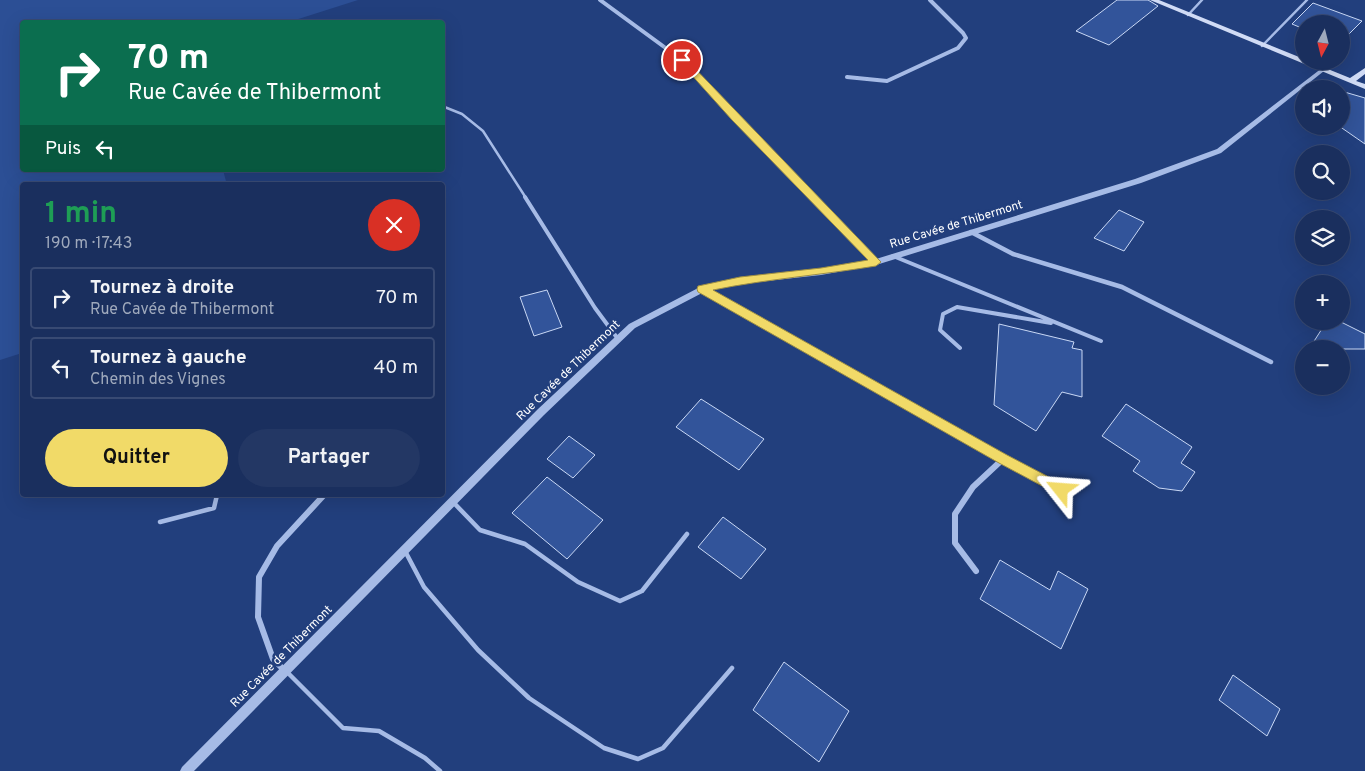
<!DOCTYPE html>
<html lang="fr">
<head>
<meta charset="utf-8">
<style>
  body { margin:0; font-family:Overpass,sans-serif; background:#233764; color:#f1f3f6; height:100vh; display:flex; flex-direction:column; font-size:19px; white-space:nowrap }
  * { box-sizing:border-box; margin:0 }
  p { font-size:16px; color:#9fa9bc }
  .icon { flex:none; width:28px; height:28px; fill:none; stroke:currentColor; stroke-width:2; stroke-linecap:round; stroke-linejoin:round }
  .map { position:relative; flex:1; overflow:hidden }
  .drawer { position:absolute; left:20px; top:182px; width:425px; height:315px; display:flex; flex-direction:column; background:#1a2f5e; border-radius:5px; box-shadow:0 5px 20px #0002,0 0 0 1px #384a73 }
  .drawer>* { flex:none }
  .guide { position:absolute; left:20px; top:20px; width:425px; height:152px; border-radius:5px; box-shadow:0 5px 20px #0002,0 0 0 1px #384a73; background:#0b6e4f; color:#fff; overflow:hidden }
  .needle { width:32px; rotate:187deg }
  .buttons { position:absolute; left:1295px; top:15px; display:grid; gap:10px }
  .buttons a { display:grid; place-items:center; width:55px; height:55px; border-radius:50%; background:#1a2f5e; box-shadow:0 5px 20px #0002,0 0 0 1px #384a73; font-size:25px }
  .pin { position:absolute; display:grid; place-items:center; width:42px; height:42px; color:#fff; margin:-21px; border:2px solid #fff; border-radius:50%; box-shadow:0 1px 5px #0007 }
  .me { position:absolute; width:55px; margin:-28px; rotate:298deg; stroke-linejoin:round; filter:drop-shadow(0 0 4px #0008) }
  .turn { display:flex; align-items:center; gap:18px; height:105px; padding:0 25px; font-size:22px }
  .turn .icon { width:65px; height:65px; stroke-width:2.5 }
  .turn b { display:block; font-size:35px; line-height:42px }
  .then { display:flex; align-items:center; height:48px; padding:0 25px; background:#0003; gap:10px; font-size:19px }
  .round { display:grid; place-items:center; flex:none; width:52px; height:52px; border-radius:26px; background:#233764 }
  .overview { display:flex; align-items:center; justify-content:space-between; height:85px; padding:0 25px }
  h1 { font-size:30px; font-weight:700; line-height:38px; color:#1e9e55 }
  .cta { display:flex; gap:10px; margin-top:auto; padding:10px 25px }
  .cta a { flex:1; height:58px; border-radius:30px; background:#f1da68; color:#111; font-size:20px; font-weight:700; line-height:58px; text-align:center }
  .cta a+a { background:#233764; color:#f1f3f6 }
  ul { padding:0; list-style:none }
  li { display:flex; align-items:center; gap:15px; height:62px; margin:0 10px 8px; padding:0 15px; border:2px solid #384a73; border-radius:5px }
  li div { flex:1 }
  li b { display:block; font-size:19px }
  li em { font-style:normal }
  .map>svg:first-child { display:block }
  .green { fill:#2c4f95 }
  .building { fill:#32549a; stroke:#c9d8f5 }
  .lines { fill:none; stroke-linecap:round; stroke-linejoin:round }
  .service-far2 { stroke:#a6bbe6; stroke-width:2.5 }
  .service-far1 { stroke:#a6bbe6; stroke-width:4 }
  .service { stroke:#a6bbe6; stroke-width:4.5 }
  .minor-far2 { stroke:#a6bbe6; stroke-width:4 }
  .minor-far1 { stroke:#a6bbe6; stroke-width:4.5 }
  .minor { stroke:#a6bbe6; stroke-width:6 }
  .tertiary { fill:#a6bbe6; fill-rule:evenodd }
  .secondary { fill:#d0dbf5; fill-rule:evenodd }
  .route { fill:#f1da68; stroke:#9d8e44 }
  .labels { text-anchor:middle; stroke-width:5; stroke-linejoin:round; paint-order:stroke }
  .street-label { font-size:12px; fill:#fff; stroke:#223f7d }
</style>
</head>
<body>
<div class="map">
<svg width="1365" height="771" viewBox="0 0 1365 771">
  <rect width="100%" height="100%" fill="#223f7d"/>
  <path class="green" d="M0 0H358L289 22H22V170H223L227 185H22V353L0 360Z"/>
  <path class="building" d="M1117 0H1148L1158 6 1109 45 1076 31Z
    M1313 3 1362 21 1341 42V24H1304V29L1292 24Z
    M1341 91 1365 98V144L1339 126H1341Z
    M1119 210 1144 222 1124 251 1094 238Z
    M547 290 562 327 534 336 520 297Z
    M1327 321H1339L1365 334V349H1309Z
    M999 324 1074 342 1072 348 1082 350V397L1062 392 1036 431 994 405Z
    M701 399 764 439 739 470 676 427Z
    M1126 404 1192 447 1181 463 1195 472 1182 491 1159 488 1133 471 1140 461 1102 436Z
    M569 436 595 455 573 478 547 459Z
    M547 477 603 520 567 559 512 513Z
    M723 517 766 549 741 579 698 547Z
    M1000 560 1050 590 1058 571 1088 589 1061 649 980 599Z
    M784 662 849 711 819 762 753 710Z
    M1233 675 1280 709 1267 736 1219 700Z"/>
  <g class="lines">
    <path class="service-far2" d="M1188 15 1202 0
      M1262 46 1307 0
      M442 106 462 114 483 131 526 198"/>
    <path class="service-far1" d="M525 197 595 308 618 339
      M893 256 1101 341
      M960 348 940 330 943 314 957 307 1051 323"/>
    <path class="service" d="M453 502 480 530 525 544 578 582 620 601 642 591 687 534
      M160 522 214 508 217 495
      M405 551 424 587 478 650 529 698 604 748 638 759 663 748 732 668
      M286 671 343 728 379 731 425 758 440 771"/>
    <path class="minor-far2" d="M600 0 682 60 814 198
      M847 77 887 81 958 48 966 38 963 33 930 0"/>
    <path class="minor-far1" d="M813 197 876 262
      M971 232 1013 254 1122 287 1271 362
      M702 289 988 450"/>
    <path class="minor" d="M986 449 1061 490
      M976 571 955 543V514L973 487 1003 459
      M284 670 273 659 258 617 259 577 277 546 324 495"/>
    <path class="tertiary" d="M1322 68 1325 70 1324 71 1221 153 1141 183 876 265 821 275 740 284 704 292 635 328 544 415 194 771H180L182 767 538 409 629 324 702 286 740 278 821 269 876 259 1135 179 1217 149Z"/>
    <path class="secondary" d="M1150 0H1159L1304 59V61H1308L1350 78 1365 68V74L1356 81 1365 84V89Z"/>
  </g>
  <path class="route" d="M682 57 685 58 881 262 876 266C822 275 767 279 713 290L1007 455 1066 486 1068 490 1066 494 1061 495 1057 494 999 463 698 292 697 289 698 286 740 277 821 268 868 260 732 120 679 61 678 60Z"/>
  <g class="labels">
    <g class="street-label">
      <text transform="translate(956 224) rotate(-17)" y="4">Rue Cavée de Thibermont</text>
      <text transform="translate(568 370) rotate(-44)" y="4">Rue Cavée de Thibermont</text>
      <text transform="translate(281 656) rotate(-45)" y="4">Rue Cavée de Thibermont</text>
    </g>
  </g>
</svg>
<div class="buttons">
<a><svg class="needle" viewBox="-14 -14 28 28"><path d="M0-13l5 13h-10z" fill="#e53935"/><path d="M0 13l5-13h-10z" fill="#9fa9bc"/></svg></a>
<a><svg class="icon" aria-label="sound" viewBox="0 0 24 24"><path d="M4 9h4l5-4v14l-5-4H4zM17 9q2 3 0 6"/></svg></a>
<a><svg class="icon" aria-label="search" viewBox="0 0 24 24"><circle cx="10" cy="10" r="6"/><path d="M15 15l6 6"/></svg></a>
<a><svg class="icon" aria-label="layers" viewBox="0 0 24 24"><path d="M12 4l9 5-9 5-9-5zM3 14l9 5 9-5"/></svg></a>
<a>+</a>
<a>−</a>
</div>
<div class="pin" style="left:682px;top:60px;background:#d93025"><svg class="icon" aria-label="arrive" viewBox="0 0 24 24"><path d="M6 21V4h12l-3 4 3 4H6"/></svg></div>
<svg class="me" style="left:1061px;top:490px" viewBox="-20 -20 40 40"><path d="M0-17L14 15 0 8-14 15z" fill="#f1da68" stroke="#fff" stroke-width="4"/></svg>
<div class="guide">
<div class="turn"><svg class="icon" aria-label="right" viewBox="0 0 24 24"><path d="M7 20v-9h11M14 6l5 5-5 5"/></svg><div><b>70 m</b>Rue Cavée de Thibermont</div></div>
<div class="then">Puis<svg class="icon" aria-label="left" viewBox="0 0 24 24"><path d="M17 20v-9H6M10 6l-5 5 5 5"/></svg></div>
</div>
<section class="drawer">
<div class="overview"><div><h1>1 min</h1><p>190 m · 17:43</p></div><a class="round" style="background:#d93025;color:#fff"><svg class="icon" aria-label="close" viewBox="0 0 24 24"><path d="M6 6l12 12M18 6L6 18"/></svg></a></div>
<ul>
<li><svg class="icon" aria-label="right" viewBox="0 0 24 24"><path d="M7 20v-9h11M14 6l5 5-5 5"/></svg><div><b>Tournez à droite</b><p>Rue Cavée de Thibermont</p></div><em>70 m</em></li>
<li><svg class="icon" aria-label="left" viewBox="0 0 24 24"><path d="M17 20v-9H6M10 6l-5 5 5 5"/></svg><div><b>Tournez à gauche</b><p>Chemin des Vignes</p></div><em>40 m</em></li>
</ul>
<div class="cta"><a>Quitter</a><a>Partager</a></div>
</section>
</div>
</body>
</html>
